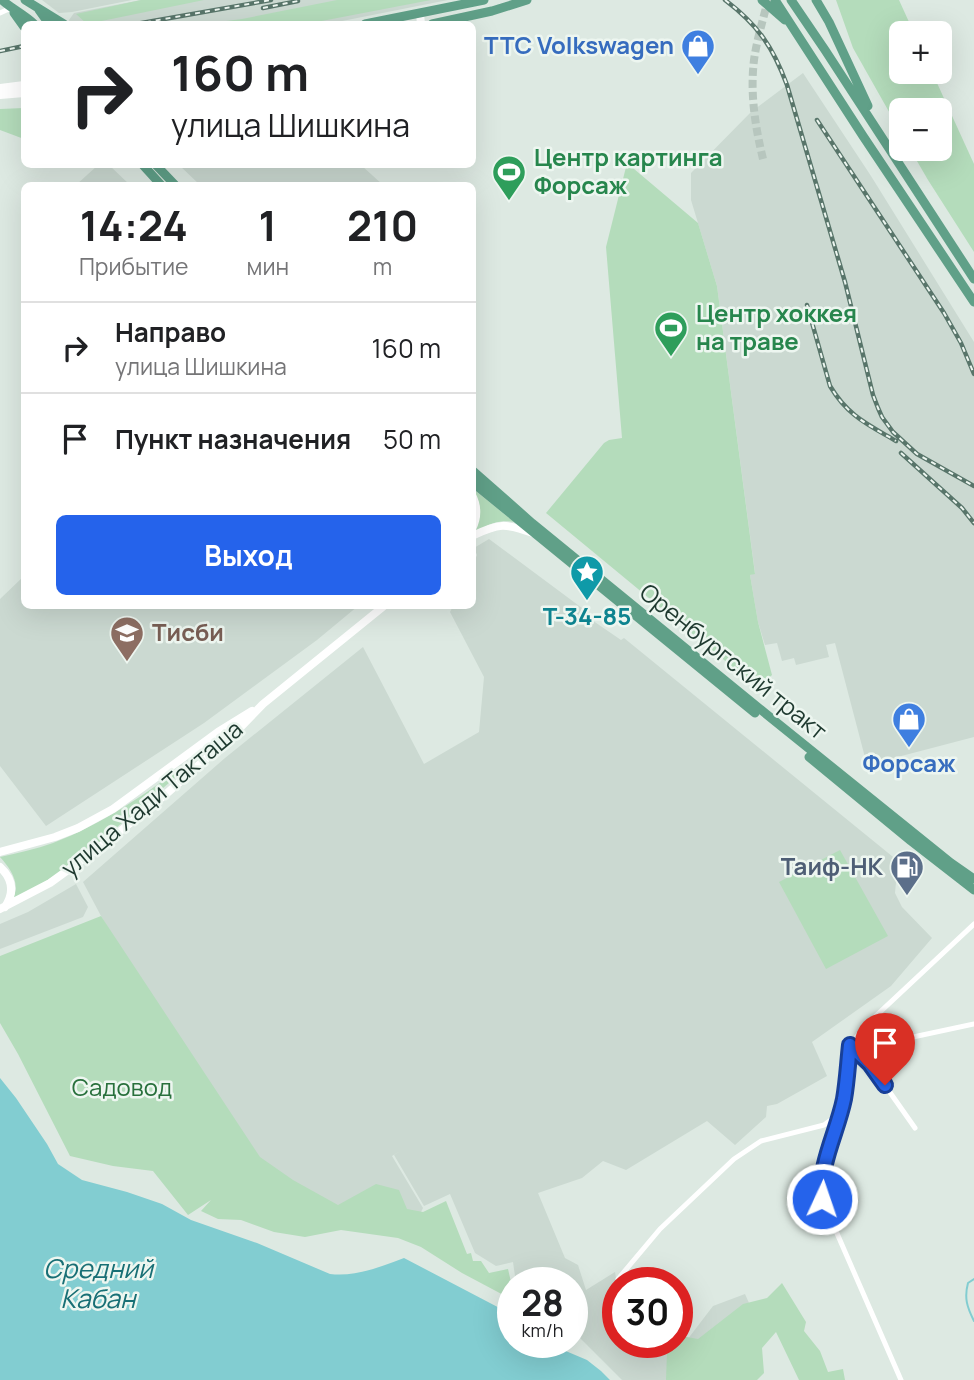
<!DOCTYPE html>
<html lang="ru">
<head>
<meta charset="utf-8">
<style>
  body { margin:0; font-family:Manrope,sans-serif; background:#f6f6f6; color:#202124; height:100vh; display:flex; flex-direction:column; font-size:26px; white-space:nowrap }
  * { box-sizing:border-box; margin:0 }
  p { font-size:23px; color:#757577 }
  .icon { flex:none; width:38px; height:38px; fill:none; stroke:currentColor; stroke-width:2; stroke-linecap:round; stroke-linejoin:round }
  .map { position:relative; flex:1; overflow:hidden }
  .drawer { position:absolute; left:21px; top:182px; width:455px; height:427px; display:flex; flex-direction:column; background:#fff; border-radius:10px; box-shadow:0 7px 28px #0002 }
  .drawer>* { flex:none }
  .banner { position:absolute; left:21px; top:21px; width:455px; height:147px; border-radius:10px; box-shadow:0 7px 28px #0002; background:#fff; color:#202124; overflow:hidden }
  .buttons { position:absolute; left:889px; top:21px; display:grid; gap:14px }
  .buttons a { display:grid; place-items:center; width:63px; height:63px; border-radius:10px; background:#fff; box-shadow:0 7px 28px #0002; font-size:35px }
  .speed { position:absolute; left:497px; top:1267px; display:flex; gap:14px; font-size:35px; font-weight:700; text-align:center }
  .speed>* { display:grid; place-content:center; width:91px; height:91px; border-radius:50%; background:#fff; box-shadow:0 7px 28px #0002; line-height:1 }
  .speed small { font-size:18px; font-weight:400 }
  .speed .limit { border:10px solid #d22; background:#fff; color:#111 }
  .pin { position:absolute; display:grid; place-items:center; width:60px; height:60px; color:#fff; margin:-72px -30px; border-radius:50% 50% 50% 0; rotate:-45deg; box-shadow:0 0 7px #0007 }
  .pin .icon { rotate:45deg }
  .me { position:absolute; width:77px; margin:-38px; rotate:3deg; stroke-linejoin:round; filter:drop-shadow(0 0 5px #0008) }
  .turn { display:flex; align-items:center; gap:24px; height:147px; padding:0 35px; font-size:32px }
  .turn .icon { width:91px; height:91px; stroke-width:2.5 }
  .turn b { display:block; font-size:49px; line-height:60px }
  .eta { display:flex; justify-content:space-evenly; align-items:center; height:119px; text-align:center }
  .eta b { font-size:42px; font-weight:700; line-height:49px }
  .button { display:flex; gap:14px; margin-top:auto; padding:14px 35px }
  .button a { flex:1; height:80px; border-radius:10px; background:#2563eb; color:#fff; font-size:28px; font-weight:700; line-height:80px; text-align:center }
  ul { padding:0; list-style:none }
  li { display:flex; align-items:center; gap:21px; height:91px; padding:0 35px; border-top:2px solid #e0e0e0 }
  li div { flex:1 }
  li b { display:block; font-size:26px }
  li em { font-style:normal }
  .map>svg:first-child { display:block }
  .built { fill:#cbd9d1 }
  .green { fill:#b4dcbb }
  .water { fill:#82cdd1 }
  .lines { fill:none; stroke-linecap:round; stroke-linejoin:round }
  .stream { stroke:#82cdd1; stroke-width:2 }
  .secondary-tunnel { stroke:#b7c6be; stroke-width:8; stroke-dasharray:8 4; stroke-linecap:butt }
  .street { stroke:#fff; stroke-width:5 }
  .secondary { stroke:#fff; stroke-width:8 }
  .primary { stroke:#60a088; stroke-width:9 }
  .rail-casing { stroke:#58756a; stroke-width:4.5 }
  .rail { stroke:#edf6f0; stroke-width:2; stroke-dasharray:5; stroke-linecap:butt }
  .route-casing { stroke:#184099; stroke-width:18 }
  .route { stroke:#2563eb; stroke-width:12 }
  .labels { text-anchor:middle; stroke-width:5; stroke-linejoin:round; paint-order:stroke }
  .shop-label { font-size:24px; font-weight:bold; fill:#366cbe; stroke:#edf6f0; text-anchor:end }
  .leisure-label { font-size:24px; font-weight:bold; fill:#27864d; stroke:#edf6f0; text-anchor:start }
  .culture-label { font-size:24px; font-weight:bold; fill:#0d838f; stroke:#edf6f0 }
  .education-label { font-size:24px; font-weight:bold; fill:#785e54; stroke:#edf6f0; text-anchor:start }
  .street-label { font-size:24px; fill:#1e392f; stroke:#edf6f0 }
  .service-label { font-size:24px; font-weight:bold; fill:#4e5e75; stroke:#edf6f0; text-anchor:end }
  .park-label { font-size:24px; fill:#28703c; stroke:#edf6f0 }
  .water-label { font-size:26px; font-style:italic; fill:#186f75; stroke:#edf6f0 }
</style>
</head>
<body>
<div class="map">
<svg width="974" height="1380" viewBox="0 0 974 1380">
  <rect width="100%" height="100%" fill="#dde9e2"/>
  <path class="built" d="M42 0H132L72 12 59 13Z
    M141 0H448L327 24H70L69 20 74 13Z
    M803 73 871 176 974 342V737L867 765 835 643 826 645 829 657 796 665 794 658 782 661 777 643 765 645 758 622 750 575 755 573 717 286 691 200V173L751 112Z
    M98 165H109L130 185H76Z
    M179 165H361L383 185H200Z
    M489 539 586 611V616L621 640 624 638 898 861 895 893 902 907 932 938 891 986 812 1042 827 1076 777 1104 767 1106 766 1117 735 1145 707 1121 626 1170 603 1161 582 1178 538 1193 565 1258 578 1265 586 1290 615 1272 616 1278 621 1283H618V1342H677V1338L684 1344 713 1306 745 1294 749 1303 675 1380H622L572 1330V1283H516L513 1262 496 1266 475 1253 450 1194 424 1206 394 1155 400 1151 392 1156 423 1208 408 1238 254 1173 101 916 83 882 225 758 363 647 424 764 479 732 484 677 450 612 453 606H472L473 565 477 555 474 548Z
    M24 576V606H358L317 640 204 723 46 826 0 766V599Z
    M76 884 88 907 83 917 0 949V924L28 912Z"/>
  <path class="green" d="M141 0H204L87 24 76 14Z
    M337 0H431L306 24H202L242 19Z
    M836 0H899L914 33H901V72H932L974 164V252L928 180 910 149H940V110H901V133L853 48Z
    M24 108V139L0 130V109Z
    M627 163 698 223 717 286 755 574 750 575 758 622 772 675 758 688 546 513 604 443 609 440 622 438 606 247Z
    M472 488 514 522C497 519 487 525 473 534 482 514 483 508 472 488Z
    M248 716C211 748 173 779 136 811 98 843 59 879 13 898 21 883 10 868 0 857 18 853 36 849 53 843 126 815 186 763 248 716Z
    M840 850 888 936 826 969 779 882Z
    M101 916 260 1157 293 1180 338 1205 376 1184 399 1190 407 1209 423 1212 446 1201 467 1254 471 1253 473 1261H481L489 1273 508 1269 513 1291V1300L462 1273 421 1247 398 1238 341 1230 305 1237 274 1232 241 1220 218 1219 201 1211 211 1200 188 1215 153 1171 113 1166 70 1156 18 1054 0 1023V956Z
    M782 1283 806 1322 804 1331 820 1351 828 1372 843 1369 845 1380H799L776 1332 762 1348 764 1373 757 1380H666L667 1352 677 1342 681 1336 698 1339 743 1304 767 1298Z"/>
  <path class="water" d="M0 1078 16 1098 47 1144 58 1164 82 1180 127 1192 162 1204 191 1220 257 1243 330 1274C356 1277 380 1267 404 1258L513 1315V1342H553L561 1349 587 1360 601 1371 610 1380H0Z"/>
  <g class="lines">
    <path class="stream" d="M974 1279 968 1283C964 1298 967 1307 974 1321"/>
    <path class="secondary-tunnel" d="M763 159C755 126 750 93 754 60 757 39 763 20 768 0"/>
    <path class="street" d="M0 13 11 8
      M864 1027 885 1043 974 1024
      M850 1045 870 1064 915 1128
      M618 1279 660 1229 734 1159 761 1141 824 1125 839 1114
      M901 1380 822 1199 821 1185 826 1155 844 1099 850 1045 864 1027 974 924"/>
    <path class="secondary" d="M420 14 421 24
      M0 88 24 85
      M0 95 24 93
      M472 495C478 507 478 517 472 529
      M472 536C499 523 505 523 533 533
      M0 852 55 837 78 828 113 809 218 732 252 711
      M0 867C13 879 15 892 5 907
      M0 909 50 883 108 841 165 795 235 733 263 704 384 606"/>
    <path class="primary" d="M2 0C12 9 25 15 34 24
      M25 0 64 24
      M762 0 785 20
      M775 0 863 136 974 302
      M791 0 825 50 974 279
      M816 0 829 22 868 106
      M39 10 49 24
      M14 13 24 27
      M365 24 484 0
      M432 24 492 11 527 0
      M142 164 162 186
      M155 164 176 186
      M472 470 532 523 776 722 951 863 974 879
      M472 482 755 713
      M809 757 911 841 974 890"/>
    <g class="rail-casing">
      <path id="rail" d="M725 0C758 25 773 47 787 85L845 282 873 395 878 408 882 417 893 432 917 454 974 486
        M263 8 298 1
        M136 24 271 0
        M0 51 24 46
        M817 120 944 313 961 343 974 374
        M807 305 830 386C848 416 867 424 896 441
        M901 453 962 508 974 523"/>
    </g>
    <use href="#rail" class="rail"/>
  </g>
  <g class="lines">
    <g class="route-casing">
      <path id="route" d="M822 1199C819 1163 837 1133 844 1099 847 1082 848 1063 850 1045L870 1064 885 1085"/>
    </g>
    <use href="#route" class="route"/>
  </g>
  <defs>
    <g id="shop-pin" transform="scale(1.75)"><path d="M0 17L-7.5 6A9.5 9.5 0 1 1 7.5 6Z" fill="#3f7fe0" stroke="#edf6f0"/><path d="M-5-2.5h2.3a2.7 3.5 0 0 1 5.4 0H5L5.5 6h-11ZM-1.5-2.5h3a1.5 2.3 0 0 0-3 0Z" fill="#fff"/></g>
    <g id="stadium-pin" transform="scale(1.75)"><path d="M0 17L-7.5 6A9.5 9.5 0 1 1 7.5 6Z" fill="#2e9e5b" stroke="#edf6f0"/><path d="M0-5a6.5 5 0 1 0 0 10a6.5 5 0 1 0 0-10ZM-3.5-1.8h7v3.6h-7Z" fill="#fff"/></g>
    <g id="sight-pin" transform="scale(1.75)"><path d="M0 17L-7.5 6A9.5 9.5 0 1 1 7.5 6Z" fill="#0f9aa8" stroke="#edf6f0"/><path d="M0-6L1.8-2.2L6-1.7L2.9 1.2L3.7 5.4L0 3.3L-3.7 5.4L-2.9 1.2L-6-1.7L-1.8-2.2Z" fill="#fff"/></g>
    <g id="university-pin" transform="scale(1.75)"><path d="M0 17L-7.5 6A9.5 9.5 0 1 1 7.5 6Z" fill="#8d6e63" stroke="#edf6f0"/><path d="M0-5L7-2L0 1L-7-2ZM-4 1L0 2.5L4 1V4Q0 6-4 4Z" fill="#fff"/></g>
    <g id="fuel-pin" transform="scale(1.75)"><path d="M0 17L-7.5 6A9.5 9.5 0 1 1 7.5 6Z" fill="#5c6f8a" stroke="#edf6f0"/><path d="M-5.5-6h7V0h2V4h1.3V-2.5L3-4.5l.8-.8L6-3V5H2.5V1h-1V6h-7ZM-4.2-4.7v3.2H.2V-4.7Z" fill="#fff"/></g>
  </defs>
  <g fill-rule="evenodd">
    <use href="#shop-pin" x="698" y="46"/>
    <use href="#stadium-pin" x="509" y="172"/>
    <use href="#stadium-pin" x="671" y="328"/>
    <use href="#sight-pin" x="587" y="572"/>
    <use href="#university-pin" x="127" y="633"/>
    <use href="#shop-pin" x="909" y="719"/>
    <use href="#fuel-pin" x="907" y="867"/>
  </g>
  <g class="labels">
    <g class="shop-label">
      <text x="674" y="54">ТТС Volkswagen</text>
      <text x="909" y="772" text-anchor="middle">Форсаж</text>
    </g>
    <g class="leisure-label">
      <text x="534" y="166">Центр картинга<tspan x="534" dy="28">Форсаж</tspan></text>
      <text x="696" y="322">Центр хоккея<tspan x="696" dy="28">на траве</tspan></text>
    </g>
    <g class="culture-label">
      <text x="587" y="625">T-34-85</text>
    </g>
    <g class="education-label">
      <text x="152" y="641">Тисби</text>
    </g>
    <g class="street-label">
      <text transform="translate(733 662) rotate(39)" y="8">Оренбургский тракт</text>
      <text transform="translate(152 799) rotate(-40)" y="8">улица Хади Такташа</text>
    </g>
    <g class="service-label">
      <text x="883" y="875">Таиф-НК</text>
    </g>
    <g class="park-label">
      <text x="122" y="1096">Садовод</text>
    </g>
    <g class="water-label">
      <text x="98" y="1278">Средний<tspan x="98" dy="30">Кабан</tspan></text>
    </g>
  </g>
</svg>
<div class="buttons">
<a>+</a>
<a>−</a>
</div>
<div class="speed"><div>28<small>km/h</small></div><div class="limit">30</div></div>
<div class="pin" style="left:885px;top:1085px;background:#d93025"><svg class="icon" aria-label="arrive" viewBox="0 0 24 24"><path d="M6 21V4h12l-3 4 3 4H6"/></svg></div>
<svg class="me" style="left:822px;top:1199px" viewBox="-20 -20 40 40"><circle r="17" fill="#2563eb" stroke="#fff" stroke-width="3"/><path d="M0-11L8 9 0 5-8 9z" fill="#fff"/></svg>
<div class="banner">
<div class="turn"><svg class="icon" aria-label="right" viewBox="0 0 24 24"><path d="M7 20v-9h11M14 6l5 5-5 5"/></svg><div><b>160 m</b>улица Шишкина</div></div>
</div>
<section class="drawer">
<div class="eta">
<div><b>14:24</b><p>Прибытие</p></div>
<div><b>1</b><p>мин</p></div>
<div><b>210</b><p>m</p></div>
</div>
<ul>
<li><svg class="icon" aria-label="right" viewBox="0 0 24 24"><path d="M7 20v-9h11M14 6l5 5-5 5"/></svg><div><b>Направо</b><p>улица Шишкина</p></div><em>160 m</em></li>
<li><svg class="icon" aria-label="arrive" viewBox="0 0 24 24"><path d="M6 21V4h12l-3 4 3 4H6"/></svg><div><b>Пункт назначения</b></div><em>50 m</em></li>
</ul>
<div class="button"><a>Выход</a></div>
</section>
</div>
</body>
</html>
